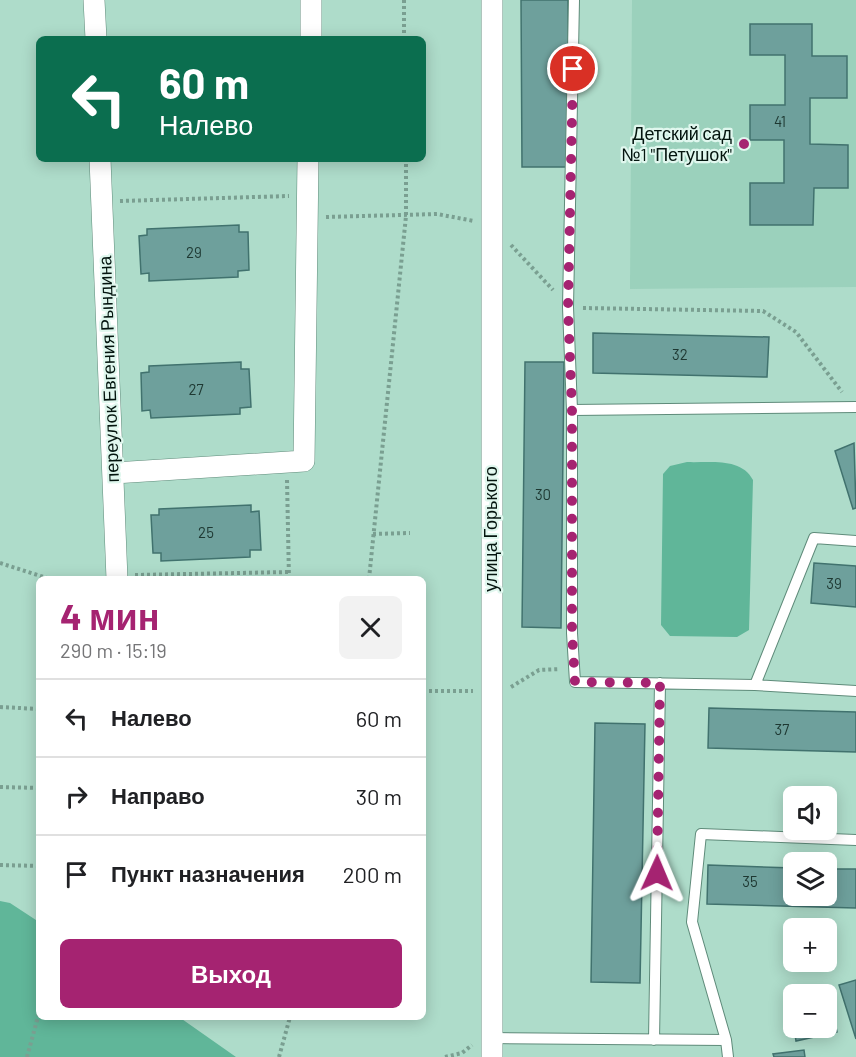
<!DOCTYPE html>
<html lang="ru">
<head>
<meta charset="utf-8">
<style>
  body { margin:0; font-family:Barlow,sans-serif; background:#f2f2f2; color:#202124; height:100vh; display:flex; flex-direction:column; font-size:22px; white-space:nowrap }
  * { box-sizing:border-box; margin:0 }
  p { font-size:20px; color:#757577 }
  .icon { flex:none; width:33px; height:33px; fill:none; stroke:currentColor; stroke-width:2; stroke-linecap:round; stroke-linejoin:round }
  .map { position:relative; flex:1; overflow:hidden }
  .drawer { position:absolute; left:36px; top:576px; width:390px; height:444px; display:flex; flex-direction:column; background:#fff; border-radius:9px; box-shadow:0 3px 15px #0003 }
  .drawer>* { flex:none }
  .top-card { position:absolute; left:36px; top:36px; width:390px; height:126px; border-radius:9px; box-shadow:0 3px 15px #0003; background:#0b6e4f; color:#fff; overflow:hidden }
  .fabs { position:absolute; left:783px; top:786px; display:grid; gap:12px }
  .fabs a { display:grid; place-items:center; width:54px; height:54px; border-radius:9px; background:#fff; box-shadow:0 3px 15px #0003; font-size:30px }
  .pin { position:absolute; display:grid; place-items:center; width:51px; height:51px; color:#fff; margin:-26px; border:3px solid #fff; border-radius:50%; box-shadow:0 2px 6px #0007 }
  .me { position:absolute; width:66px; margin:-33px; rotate:1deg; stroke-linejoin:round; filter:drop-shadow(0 0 4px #0008) }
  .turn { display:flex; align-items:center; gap:21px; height:126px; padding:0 24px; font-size:27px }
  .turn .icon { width:78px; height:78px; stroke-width:2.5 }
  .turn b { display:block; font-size:42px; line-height:51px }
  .round { display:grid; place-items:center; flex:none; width:63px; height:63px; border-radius:9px; background:#f2f2f2 }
  .summary { display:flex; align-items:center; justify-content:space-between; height:102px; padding:0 24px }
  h1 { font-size:36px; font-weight:700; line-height:45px; color:#a52371 }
  .button { display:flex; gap:12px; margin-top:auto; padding:12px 24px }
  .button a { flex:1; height:69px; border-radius:9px; background:#a52371; color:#fff; font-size:24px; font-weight:700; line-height:69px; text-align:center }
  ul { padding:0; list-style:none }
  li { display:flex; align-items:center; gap:18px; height:78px; padding:0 24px; border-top:2px solid #e0e0e0 }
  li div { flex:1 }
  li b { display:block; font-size:22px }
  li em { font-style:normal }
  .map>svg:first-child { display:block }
  .built { fill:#9bd1bc }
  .green { fill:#60b699 }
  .building { fill:#6ea09c; stroke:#41726e; stroke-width:1.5 }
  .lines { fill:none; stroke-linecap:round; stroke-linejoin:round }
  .service-casing { stroke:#5f8b7a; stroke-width:12 }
  .minor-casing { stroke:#5f8b7a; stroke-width:22 }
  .path { stroke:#7a9f91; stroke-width:4; stroke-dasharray:3 3; stroke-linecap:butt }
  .service { stroke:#fff; stroke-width:10 }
  .minor { stroke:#fff; stroke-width:21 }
  .route { stroke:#a52371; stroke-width:10; stroke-dasharray:0 18 }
  .poi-dot { fill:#a52371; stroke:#e0f7ee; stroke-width:2 }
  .labels { text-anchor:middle; stroke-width:4.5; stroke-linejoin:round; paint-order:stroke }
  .number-label { font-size:15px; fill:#1e3832 }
  .poi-label { font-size:18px; fill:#04150f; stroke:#e0f7ee; text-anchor:end }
  .street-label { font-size:18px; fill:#04150f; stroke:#e0f7ee }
</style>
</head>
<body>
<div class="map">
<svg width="856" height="1057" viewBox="0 0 856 1057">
  <rect width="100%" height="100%" fill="#aedcca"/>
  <path class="built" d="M632 0H856V287L630 289Z"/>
  <path class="green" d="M687 462C710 463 741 457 753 480L749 630 737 637 670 636 661 625 663 474 670 466Z
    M0 901 10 903 39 922V1017H179L236 1057H0Z"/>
  <path class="building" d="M521 0H568L569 167H522Z
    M750 24H812V56H847V98H810V144L848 145V188H814L813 225H750V183H784V140H750V105H785V55H750Z
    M239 225V232H248L249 270 238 271V277L149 281V273L141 274 139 236 147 235V229Z
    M593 333 769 337 767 377 593 373Z
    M241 362V369H249L251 407 240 408V414L151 418 150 410 142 411 141 373 149 372V366Z
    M525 362H564L561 628 522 627Z
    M854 443 856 508 853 509 835 451Z
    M251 505V512L259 511 261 550H250V557L161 561V553H153L151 515H159V509Z
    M814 563 856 566V607L811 603Z
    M709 708 856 712V752L708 748Z
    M595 723 645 724 640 983 591 982Z
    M708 865 794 868V896H826V869H856V908L707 904Z
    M856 980V1039L839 985Z
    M832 1007 837 1032 796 1041 794 1028H826V1009Z
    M804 1050 805 1057H774L773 1054Z"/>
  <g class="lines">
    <g class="service-casing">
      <path id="service" d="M574 0 568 307 572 410V633L575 682 755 685 856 691
        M572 410 856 407
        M755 685 814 538 856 541
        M492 1038 726 1040
        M654 1040 660 683
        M728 1057 726 1040 692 922 701 834 856 840"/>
    </g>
    <g class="minor-casing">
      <path id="minor" d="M94 0 96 39
        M311 39V0
        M100 159 117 579
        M114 473 304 461 308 159
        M492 1057V0"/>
    </g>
    <path class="path" d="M404 0V39
      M120 201 289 196
      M326 217 437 214 474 221
      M511 245 553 290
      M583 308 763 311 796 332 842 392
      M287 480 289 579
      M373 534 410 533
      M0 563 50 579
      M135 575 289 572
      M369 579 406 216V159
      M511 687 539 670 560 669
      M423 691H473
      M0 707 39 709
      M0 787 39 788
      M0 865 39 866
      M27 1057 39 1013
      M279 1057 290 1017
      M445 1057 462 1053 472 1045"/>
    <use href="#service" class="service"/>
    <use href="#minor" class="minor"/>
  </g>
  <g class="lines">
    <path class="route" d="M573 69 568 307 572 410V633L575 682 660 683 657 873"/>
  </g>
  <circle class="poi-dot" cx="744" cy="144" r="6"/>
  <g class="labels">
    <g class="number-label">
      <text x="780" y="127">41</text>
      <text x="194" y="258">29</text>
      <text x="680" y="360">32</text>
      <text x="196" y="395">27</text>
      <text x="543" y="500">30</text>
      <text x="206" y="538">25</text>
      <text x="834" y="589">39</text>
      <text x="782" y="735">37</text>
      <text x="750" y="887">35</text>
    </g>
    <g class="poi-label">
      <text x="732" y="140">Детский сад<tspan x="732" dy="21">№1 "Петушок"</tspan></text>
    </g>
    <g class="street-label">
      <text transform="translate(109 369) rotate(-92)" y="6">переулок Евгения Рындина</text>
      <text transform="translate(491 529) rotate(-90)" y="6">улица Горького</text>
    </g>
  </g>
</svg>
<div class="fabs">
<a><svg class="icon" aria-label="sound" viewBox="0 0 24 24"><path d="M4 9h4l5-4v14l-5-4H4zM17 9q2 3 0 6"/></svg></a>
<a><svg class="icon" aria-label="layers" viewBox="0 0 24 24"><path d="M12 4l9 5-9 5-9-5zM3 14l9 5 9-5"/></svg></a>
<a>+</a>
<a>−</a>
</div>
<div class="pin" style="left:573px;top:69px;background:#d93025"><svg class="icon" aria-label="arrive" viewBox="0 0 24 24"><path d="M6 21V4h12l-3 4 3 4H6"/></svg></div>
<svg class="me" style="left:657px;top:873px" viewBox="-20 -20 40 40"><path d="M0-17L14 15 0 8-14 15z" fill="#a52371" stroke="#fff" stroke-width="4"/></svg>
<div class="top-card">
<div class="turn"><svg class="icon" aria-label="left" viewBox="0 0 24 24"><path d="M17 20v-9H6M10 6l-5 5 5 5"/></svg><div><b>60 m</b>Налево</div></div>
</div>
<section class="drawer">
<div class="summary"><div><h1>4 мин</h1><p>290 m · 15:19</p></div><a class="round"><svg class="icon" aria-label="close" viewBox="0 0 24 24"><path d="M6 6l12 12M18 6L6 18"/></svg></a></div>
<ul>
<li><svg class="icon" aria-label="left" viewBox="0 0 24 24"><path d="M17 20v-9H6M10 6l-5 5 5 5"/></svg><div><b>Налево</b></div><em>60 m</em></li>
<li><svg class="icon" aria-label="right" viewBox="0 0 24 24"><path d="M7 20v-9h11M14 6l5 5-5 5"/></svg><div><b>Направо</b></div><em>30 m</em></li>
<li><svg class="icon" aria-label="arrive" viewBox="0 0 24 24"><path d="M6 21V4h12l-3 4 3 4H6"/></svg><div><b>Пункт назначения</b></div><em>200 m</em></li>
</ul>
<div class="button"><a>Выход</a></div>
</section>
</div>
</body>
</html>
